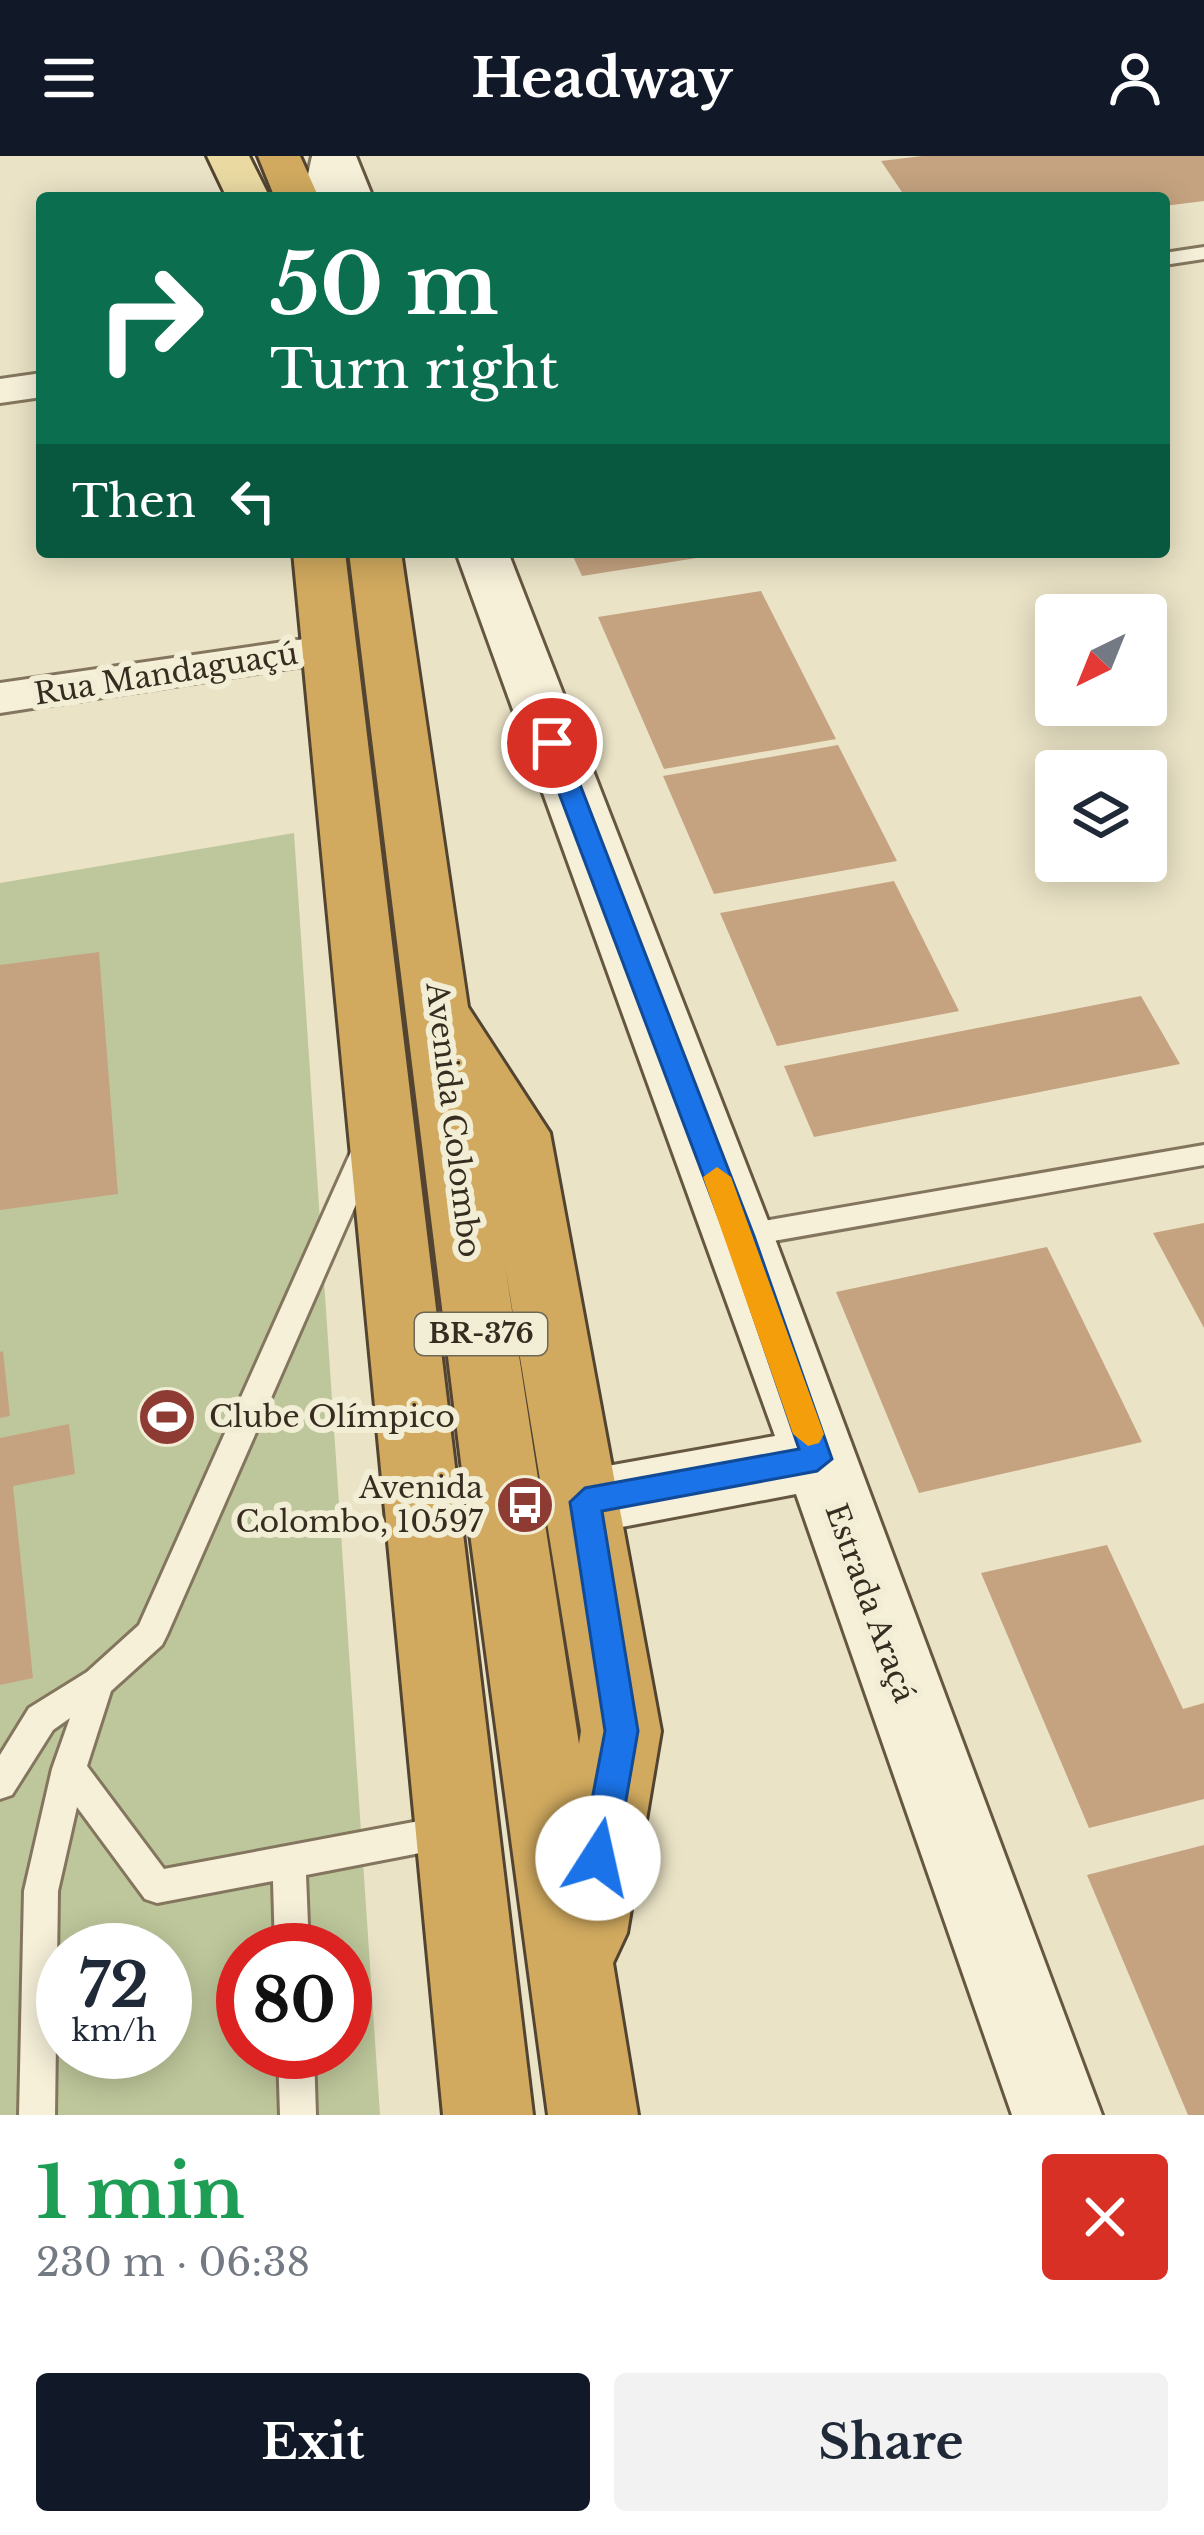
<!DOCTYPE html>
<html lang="en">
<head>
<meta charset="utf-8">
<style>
  body { margin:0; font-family:"Libre Baskerville",serif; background:#f2f2f3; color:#1f2937; height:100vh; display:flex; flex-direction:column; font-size:45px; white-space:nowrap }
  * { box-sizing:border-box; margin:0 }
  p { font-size:39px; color:#747a83 }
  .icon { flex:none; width:66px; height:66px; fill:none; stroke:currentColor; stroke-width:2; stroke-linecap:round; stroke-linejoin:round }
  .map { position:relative; height:1959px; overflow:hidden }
  .drawer { display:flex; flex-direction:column; background:#fff; flex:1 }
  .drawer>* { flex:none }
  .top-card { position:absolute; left:36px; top:36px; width:1134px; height:366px; border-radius:12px; box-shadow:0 6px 30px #0003; background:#0b6e4f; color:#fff; overflow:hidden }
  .needle { width:78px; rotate:223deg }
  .tools { position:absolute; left:1035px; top:438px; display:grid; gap:24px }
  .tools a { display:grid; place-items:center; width:132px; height:132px; border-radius:12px; background:#fff; box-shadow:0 6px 30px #0003; font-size:60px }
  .speed { position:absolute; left:36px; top:1767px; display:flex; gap:24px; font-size:60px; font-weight:700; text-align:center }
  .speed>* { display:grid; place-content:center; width:156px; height:156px; border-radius:50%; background:#fff; box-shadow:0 6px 30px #0003; line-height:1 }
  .speed small { font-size:30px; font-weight:400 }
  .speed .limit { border:18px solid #d22; background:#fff; color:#111 }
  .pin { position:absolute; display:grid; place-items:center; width:102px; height:102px; color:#fff; margin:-51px; border:6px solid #fff; border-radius:50%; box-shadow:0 3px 12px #0007 }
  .me { position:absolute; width:132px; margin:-66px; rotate:10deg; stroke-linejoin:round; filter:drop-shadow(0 0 9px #0008) }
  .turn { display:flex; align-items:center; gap:42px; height:252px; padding:0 36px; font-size:54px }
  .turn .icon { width:156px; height:156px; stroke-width:2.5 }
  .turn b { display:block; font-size:84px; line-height:102px }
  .then { display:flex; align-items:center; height:114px; padding:0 36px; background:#0003; gap:24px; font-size:45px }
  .round { display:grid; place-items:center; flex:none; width:126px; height:126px; border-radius:12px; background:#f2f2f3 }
  .head { display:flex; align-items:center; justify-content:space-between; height:204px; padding:0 36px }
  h1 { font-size:72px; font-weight:700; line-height:90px; color:#1e9e55 }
  .cta { display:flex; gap:24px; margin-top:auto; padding:24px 36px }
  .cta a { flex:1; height:138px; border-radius:12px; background:#111827; color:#fff; font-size:48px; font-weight:700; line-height:138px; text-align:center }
  .cta a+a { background:#f2f2f3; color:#1f2937 }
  header { display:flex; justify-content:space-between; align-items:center; height:156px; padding:0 36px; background:#111827; color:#fff; font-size:54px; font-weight:700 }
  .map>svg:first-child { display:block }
  .green { fill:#bec79b; fill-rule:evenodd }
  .building { fill:#c5a380 }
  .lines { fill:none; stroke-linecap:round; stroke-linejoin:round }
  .lane-casing { stroke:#84765e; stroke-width:6 }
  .street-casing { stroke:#84765e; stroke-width:6 }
  .secondary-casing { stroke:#665741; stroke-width:6 }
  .primary-casing { stroke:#524431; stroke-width:6 }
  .highway-casing { stroke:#524431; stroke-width:6 }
  .lane { fill:#f6f0d9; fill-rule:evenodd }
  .street { fill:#f6f0d9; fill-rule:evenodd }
  .secondary { fill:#f6f0d9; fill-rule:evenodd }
  .primary { fill:#eadaa2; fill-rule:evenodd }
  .highway { fill:#d1aa5f; fill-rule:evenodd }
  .route { fill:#1a73e8; stroke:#114b97; stroke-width:3 }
  .slow { fill:#f59e0b }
  .labels { text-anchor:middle; stroke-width:12; stroke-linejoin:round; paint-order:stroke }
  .shield { fill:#f2edd5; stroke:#6e6756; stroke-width:3 }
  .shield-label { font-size:27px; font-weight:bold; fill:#362d20 }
  .street-label { font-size:30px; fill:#362d20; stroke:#f2edd5 }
  .poi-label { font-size:30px; fill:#362d20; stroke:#f2edd5; text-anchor:start }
</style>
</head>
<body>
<header><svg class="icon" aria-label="menu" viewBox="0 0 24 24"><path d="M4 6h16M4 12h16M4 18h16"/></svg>Headway<svg class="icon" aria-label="person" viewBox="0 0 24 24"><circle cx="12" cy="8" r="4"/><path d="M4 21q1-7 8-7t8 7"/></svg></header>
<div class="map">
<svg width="1204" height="1959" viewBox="0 0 1204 1959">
  <rect width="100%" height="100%" fill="#eae3c6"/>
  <path class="green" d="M294 677 380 1959H0V727ZM63 1794H165V1896H63ZM243 1794H345V1896H243Z"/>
  <path class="building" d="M922 0H1204V45L1164 50V42H906L881 5Z
    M571 396H716V399L582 420Z
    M761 435 836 583 664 613 598 461Z
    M838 589 897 705 714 738 663 620Z
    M894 725 959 855 777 890 720 757Z
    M99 796 118 1038 0 1054V809Z
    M1141 840 1180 908 814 981 784 910Z
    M1204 1067V1172L1153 1077Z
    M1047 1091 1142 1286 919 1337 836 1136Z
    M3 1195 10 1260 0 1262V1196Z
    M69 1268 75 1318 13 1330 33 1522 0 1529V1282Z
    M1107 1389 1183 1553 1204 1547V1643L1089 1672 981 1417Z
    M1204 1689V1959H1188L1087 1719Z"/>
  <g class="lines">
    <g class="lane-casing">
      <path id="lane" d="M1204 91V103L1164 109V97Z
        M368 979 378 982 382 989 167 1479 162 1489 111 1535 87 1610 164 1713 451 1659 463 1664 468 1675 463 1686 451 1691 306 1719 309 1794H275L273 1725 157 1747 145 1743 77 1651 58 1735 55 1959H19L24 1735 52 1613 70 1562 53 1574 12 1639 0 1643V1599L29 1552 87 1516 139 1469 354 989 358 982Z
        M1204 989V1009L740 1091 730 1088 726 1080 730 1072 740 1069Z
        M278 1896H314L316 1959H280Z"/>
    </g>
    <g class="street-casing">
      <path id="street" d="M312 0H348L339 42H303Z
        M42 217V241L0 247V223Z
        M332 479 348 483 354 493 348 503 0 557V527Z"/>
    </g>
    <g class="secondary-casing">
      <path id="secondary" d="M314 0H356L373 42H329Z
        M456 396H508L774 1080 1102 1959H1012L796 1338 585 1378 559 1369 548 1346 559 1323 585 1314 775 1280Z"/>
    </g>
    <g class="primary-casing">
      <path id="primary" d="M207 0H249L267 36 263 42H227Z"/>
    </g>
    <g class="highway-casing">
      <path id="highway" d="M258 0H300L319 42H275Z
        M293 396H345L533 1959H443Z
        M349 396H401L468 851 550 977 661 1575 627 1777 613 1807 638 1959H548L467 1355ZM505 1109 581 1575 579 1588Z"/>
    </g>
    <use href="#lane" class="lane"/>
    <use href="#street" class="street"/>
    <use href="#secondary" class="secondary"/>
    <use href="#primary" class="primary"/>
    <use href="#highway" class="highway"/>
  </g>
  <path class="route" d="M552 579 564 587 754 1080 832 1303 817 1315 602 1355 638 1575 616 1702 611 1713 598 1718 586 1713 581 1702 605 1575 570 1346 585 1332 799 1293 726 1080 540 587Z"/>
  <path class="slow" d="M717 1011 731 1021 824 1278 819 1287 808 1290 793 1278 703 1021Z"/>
  <defs>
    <g id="stadium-disc" transform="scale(3)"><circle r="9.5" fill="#8d3b33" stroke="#f2edd5"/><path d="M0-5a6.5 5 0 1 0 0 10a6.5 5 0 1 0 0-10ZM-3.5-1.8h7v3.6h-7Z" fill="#fff"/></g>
    <g id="bus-disc" transform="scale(3)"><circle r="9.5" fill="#8d3b33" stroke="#f2edd5"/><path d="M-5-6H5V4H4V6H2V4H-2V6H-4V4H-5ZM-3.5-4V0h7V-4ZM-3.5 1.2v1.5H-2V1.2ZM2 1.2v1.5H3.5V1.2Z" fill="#fff"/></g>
  </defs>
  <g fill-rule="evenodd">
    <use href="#stadium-disc" x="167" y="1261"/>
    <use href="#bus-disc" x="525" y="1349"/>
  </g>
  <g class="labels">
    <rect class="shield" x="415" y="1157" width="132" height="42" rx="9"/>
    <g class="shield-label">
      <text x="481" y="1187">BR-376</text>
    </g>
    <g class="street-label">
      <text transform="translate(166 518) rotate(-9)" y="10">Rua Mandaguaçú</text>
      <text transform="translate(453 964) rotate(83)" y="10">Avenida Colombo</text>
      <text transform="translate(870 1447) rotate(70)" y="10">Estrada Araçá</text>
    </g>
    <g class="poi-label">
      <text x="209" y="1271">Clube Olímpico</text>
      <text x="483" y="1342" text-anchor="end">Avenida<tspan x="483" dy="34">Colombo, 10597</tspan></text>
    </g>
  </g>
</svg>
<div class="tools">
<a><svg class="needle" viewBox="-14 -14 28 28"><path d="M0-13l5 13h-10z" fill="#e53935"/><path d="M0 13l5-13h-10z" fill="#747a83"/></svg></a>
<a><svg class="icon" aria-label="layers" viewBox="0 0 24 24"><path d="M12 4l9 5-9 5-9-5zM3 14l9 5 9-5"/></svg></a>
</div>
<div class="speed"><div>72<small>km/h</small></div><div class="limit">80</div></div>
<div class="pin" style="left:552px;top:587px;background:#d93025"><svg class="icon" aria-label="arrive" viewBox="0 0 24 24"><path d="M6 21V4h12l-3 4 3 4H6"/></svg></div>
<svg class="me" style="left:598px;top:1702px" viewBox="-20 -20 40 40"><circle r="19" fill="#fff"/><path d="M0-13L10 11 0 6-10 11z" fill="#1a73e8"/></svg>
<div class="top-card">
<div class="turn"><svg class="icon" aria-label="right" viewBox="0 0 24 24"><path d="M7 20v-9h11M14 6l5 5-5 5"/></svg><div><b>50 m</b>Turn right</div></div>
<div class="then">Then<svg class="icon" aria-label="left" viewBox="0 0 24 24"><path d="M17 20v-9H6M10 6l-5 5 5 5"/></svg></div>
</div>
</div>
<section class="drawer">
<div class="head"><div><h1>1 min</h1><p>230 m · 06:38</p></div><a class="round" style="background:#d93025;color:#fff"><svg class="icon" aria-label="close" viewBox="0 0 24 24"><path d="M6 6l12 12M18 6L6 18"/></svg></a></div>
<div class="cta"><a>Exit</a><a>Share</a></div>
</section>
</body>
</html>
